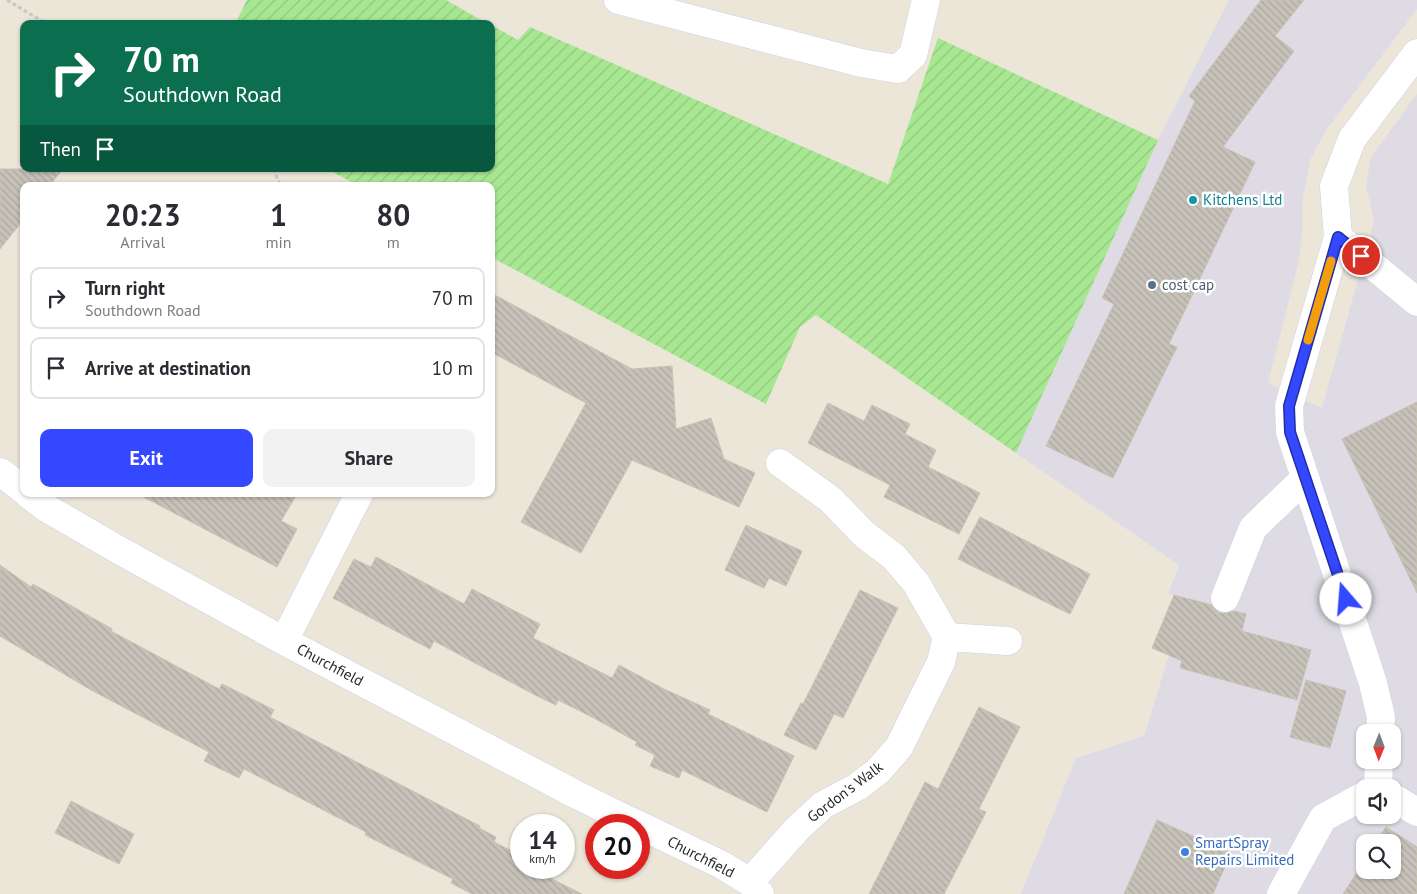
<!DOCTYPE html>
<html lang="en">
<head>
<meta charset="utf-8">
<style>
  body { margin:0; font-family:"PT Sans",sans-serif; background:#f2f2f3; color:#2b2b33; height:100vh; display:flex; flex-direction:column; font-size:19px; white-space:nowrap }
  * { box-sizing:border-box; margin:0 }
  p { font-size:16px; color:#7c7c81 }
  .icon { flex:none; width:28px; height:28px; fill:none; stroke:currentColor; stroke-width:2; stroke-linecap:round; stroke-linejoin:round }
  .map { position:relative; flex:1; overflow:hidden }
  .sheet { position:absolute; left:20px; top:182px; width:475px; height:315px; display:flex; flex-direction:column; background:#fff; border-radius:10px; box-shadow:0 1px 4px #0004 }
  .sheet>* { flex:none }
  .hud { position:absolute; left:20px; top:20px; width:475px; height:152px; border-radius:10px; box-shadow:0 1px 4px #0004; background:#0b6e4f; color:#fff; overflow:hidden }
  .needle { width:32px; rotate:181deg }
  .buttons { position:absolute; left:1356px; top:724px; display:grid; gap:10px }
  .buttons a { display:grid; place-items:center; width:45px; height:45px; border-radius:10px; background:#fff; box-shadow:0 1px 4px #0004; font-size:25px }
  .speed { position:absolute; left:510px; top:814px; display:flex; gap:10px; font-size:25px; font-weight:700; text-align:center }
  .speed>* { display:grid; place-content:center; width:65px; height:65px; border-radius:50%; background:#fff; box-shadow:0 1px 4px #0004; line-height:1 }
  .speed small { font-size:12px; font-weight:400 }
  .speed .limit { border:8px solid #d22; background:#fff; color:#111 }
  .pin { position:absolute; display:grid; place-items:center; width:42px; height:42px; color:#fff; margin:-21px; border:2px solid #fff; border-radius:50%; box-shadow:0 1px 5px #0007 }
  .me { position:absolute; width:55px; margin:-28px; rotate:342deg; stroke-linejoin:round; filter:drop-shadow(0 0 4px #0008) }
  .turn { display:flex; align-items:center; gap:18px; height:105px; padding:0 20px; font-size:22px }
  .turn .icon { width:65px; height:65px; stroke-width:2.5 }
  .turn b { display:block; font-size:35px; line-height:42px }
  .then { display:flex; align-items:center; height:48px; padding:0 20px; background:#0003; gap:10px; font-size:19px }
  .eta { display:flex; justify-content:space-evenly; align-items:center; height:85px; text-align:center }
  .eta b { font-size:30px; font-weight:600; line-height:35px }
  .cta { display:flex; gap:10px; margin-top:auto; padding:10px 20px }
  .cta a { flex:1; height:58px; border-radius:10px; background:#3348ff; color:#fff; font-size:20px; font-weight:600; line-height:58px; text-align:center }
  .cta a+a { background:#f2f2f3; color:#2b2b33 }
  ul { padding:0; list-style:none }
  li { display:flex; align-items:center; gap:15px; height:62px; margin:0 10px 8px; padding:0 10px; border:2px solid #e1e1e2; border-radius:10px }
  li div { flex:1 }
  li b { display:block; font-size:19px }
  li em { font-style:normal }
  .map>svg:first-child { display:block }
  .industrial { fill:#dedbe4; fill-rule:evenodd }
  .garden { fill:url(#garden-furrows) }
  .building { fill:url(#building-back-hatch); stroke:#c7c2b3 }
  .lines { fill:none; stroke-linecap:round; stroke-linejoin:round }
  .minor-casing { stroke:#ced1e3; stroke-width:29 }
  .path { stroke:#c7c7c7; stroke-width:3; stroke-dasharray:4 2.5; stroke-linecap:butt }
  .minor { stroke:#fff; stroke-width:28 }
  .route-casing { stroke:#212fa6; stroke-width:12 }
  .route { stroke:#3348ff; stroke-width:9 }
  .slow { stroke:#f59e0b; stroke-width:9 }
  .culture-dot { fill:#0f9aa8; stroke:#fff; stroke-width:2 }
  .service-dot { fill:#5c6f8a; stroke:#fff; stroke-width:2 }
  .shop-dot { fill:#3f7fe0; stroke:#fff; stroke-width:2 }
  .labels { text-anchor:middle; stroke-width:5; stroke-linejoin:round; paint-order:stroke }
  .culture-label { font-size:15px; fill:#0d838f; stroke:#fff; text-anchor:start }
  .service-label { font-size:15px; fill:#4e5e75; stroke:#fff; text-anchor:start }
  .street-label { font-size:15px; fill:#292929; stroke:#fff }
  .shop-label { font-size:15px; fill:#366cbe; stroke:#fff; text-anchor:start }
</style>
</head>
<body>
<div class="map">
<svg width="1417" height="894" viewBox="0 0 1417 894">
  <defs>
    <pattern id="garden-furrows" width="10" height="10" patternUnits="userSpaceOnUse" patternTransform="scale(1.25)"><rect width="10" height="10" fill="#a8e792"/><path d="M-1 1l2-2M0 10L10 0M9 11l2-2" fill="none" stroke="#91c67e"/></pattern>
    <pattern id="building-back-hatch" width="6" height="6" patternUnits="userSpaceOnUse" patternTransform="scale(1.25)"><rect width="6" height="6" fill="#c7c2b9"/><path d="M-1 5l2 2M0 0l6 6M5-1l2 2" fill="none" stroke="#aba79f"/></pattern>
  </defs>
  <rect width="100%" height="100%" fill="#ece6d9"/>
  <path class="industrial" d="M1229 0H1417V9L1327 129 1311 158 1303 197 1302 234 1299 260 1268 383 1322 408 1374 222 1366 185 1371 157 1417 94V894H1021L1076 758 1144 736 1187 597 1168 594 1179 565 1016 453 1158 140ZM1365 732H1392V760H1365ZM1365 788H1392V815H1365ZM1365 842H1392V870H1365Z"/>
  <path class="garden" d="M247 0H446L488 24H235Z
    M491 25 518 40 530 27 888 184 938 38 1158 140 1016 453 816 315 800 327 766 404 491 257V186H359L327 169H491Z"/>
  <path class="building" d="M1261 0H1304L1275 36 1294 51 1223 147 1255 162 1169 344 1177 347 1113 478 1046 446 1114 304 1102 298 1195 101 1189 96Z
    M0 169H63L49 186H24V219L0 249Z
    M491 293 632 369 672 366 676 429 711 418 724 459 755 473 739 507 632 460 581 553 521 522 586 403 491 352Z
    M1417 402V593L1342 439Z
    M828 403 864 421 872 405 910 424 905 434 936 450 928 467 980 493 959 534 884 497 890 485 808 443Z
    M138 494H297L281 521 297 529 277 567Z
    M980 517 1090 574 1070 614 958 559Z
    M746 525 802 551 786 586 769 578 764 588 725 570Z
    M376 557 464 604 472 589 540 624 533 638 612 678 619 665 664 689 710 710 708 714 794 756 767 812 682 770 679 778 650 766 655 755 635 745 637 742 592 717 558 700 556 705 535 695 434 641 430 649 333 598 354 559 371 567Z
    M0 565 31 587 33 584 112 629 111 631 219 689 222 684 274 710 270 717 480 826 479 828 496 837 494 842 521 856V868H530L582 894H472L451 883 453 879 365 835 366 832 244 769 239 778 204 761 209 752 91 690 0 636Z
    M860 590 898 608 843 718 834 714 816 750 784 735 801 703 803 704Z
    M1174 595 1212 605 1220 613H1227L1233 611 1246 614 1242 631 1311 650 1297 700 1180 668 1182 661 1152 648Z
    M1306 680 1346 691 1330 748 1290 737Z
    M979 707 1020 727 979 809 986 812 944 894H869L925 782 938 789Z
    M71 801 134 834 119 864 55 833Z
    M1157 820 1231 853 1213 894H1124Z
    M1386 827 1417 847V894H1343L1365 860V870H1392V842H1376Z"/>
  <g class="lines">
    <g class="minor-casing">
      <path id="minor" d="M618 0 861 63 898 69 913 55 926 0
        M1338 237 1417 302
        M0 472 24 490
        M28 494 48 509 117 549 284 641 575 794 638 825
        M1225 598 1253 528 1305 478
        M947 637 1008 641
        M284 641 359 494
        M1380 732 1381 717 1373 683 1290 432 1289 406 1338 237 1334 186 1352 139 1417 53
        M1378 788 1379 760
        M1392 797 1417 812
        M639 825 722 865 750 882 760 894
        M750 882 797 829 823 805 857 787 878 771 899 747 941 662 947 637 916 583 894 557 865 535 830 499 780 463
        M1281 894 1323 818 1365 795"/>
    </g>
    <path class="path" d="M7 0 47 24
      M273 169 281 186"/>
    <use href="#minor" class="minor"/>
  </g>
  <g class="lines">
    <g class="route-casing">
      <path id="route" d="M1346 599 1290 432 1289 406 1338 237 1361 256"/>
    </g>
    <use href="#route" class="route"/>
    <path class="slow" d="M1308 340 1331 261"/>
  </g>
  <circle class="culture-dot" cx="1193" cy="200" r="5"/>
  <circle class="service-dot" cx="1152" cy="285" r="5"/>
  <circle class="shop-dot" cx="1185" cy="852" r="5"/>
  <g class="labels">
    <g class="culture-label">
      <text x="1203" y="205">Kitchens Ltd</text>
    </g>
    <g class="service-label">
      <text x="1162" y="290">cost cap</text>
    </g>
    <g class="street-label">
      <text transform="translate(330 665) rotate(28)" y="5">Churchfield</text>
      <text transform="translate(845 792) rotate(-37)" y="5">Gordon's Walk</text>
      <text transform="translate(701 857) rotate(27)" y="5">Churchfield</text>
    </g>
    <g class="shop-label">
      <text x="1195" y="848">SmartSpray<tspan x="1195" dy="17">Repairs Limited</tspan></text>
    </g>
  </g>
</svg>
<div class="buttons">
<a><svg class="needle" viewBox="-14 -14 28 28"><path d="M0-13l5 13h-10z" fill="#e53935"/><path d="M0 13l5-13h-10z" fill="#7c7c81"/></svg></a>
<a><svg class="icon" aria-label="sound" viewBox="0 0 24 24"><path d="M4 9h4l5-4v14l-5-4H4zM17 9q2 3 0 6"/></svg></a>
<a><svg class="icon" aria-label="search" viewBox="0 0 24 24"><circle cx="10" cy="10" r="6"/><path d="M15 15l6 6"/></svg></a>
</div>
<div class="speed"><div>14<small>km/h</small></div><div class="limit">20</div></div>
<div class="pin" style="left:1361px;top:256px;background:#d93025"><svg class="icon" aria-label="arrive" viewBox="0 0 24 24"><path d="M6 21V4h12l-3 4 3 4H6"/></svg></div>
<svg class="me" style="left:1346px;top:599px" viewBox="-20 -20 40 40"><circle r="19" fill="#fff"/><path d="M0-13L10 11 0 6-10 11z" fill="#3348ff"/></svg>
<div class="hud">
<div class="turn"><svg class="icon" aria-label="right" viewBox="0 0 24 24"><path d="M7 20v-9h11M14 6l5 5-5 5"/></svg><div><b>70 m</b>Southdown Road</div></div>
<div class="then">Then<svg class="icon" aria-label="arrive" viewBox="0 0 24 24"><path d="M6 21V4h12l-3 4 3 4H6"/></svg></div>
</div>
<section class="sheet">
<div class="eta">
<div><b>20:23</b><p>Arrival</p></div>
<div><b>1</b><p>min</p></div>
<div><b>80</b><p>m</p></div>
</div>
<ul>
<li><svg class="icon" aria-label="right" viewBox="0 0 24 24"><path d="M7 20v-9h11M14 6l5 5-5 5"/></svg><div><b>Turn right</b><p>Southdown Road</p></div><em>70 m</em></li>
<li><svg class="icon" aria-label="arrive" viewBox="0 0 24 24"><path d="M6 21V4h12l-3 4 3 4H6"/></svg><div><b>Arrive at destination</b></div><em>10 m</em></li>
</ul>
<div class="cta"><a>Exit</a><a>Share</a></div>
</section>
</div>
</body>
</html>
